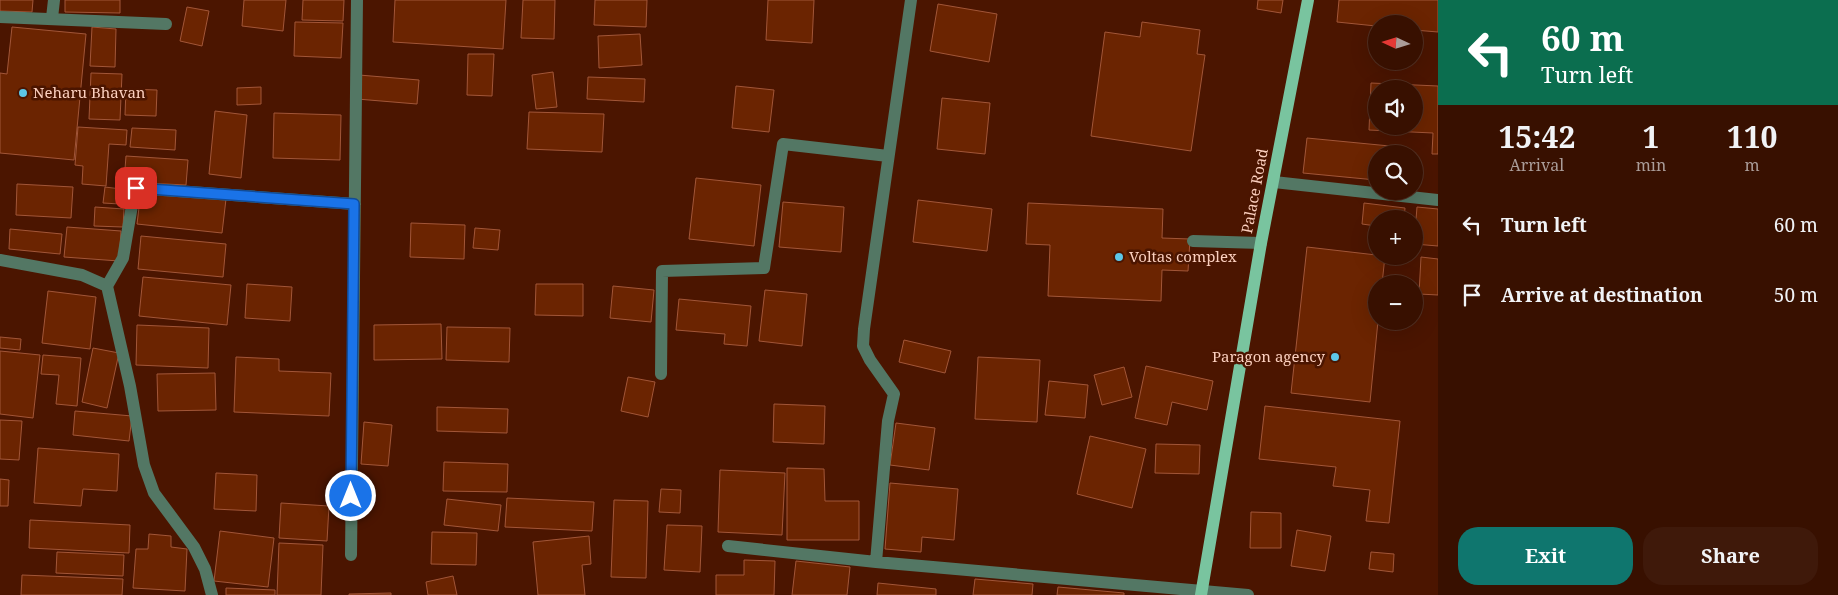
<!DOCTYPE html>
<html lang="en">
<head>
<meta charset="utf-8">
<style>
  body { margin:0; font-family:"Noto Serif",serif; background:#3f190a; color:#f1f3f6; height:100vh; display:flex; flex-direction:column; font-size:19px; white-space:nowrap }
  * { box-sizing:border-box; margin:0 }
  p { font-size:16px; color:#ab9d99 }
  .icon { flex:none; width:28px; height:28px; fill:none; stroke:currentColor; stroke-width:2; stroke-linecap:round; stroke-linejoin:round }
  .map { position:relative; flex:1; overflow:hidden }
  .drawer { display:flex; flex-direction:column; background:#381000; width:400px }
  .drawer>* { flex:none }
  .hud { background:#0b6e4f; color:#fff; overflow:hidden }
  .needle { width:32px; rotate:274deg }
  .tools { position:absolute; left:1368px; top:15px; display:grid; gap:10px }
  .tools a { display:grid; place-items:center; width:55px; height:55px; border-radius:50%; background:#381000; box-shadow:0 5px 20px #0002,0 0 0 1px #523022; font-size:25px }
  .pin { position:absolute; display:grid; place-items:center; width:42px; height:42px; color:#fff; margin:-21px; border-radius:10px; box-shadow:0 2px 8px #0006 }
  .me { position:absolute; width:55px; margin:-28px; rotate:0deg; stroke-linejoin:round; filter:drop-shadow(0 0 4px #0008) }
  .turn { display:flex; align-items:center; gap:18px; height:105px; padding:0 20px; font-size:22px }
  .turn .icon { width:65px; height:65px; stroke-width:2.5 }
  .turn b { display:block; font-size:35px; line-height:42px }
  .eta { display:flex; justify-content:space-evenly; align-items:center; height:85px; text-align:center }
  .eta b { font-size:30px; font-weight:700; line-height:35px }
  .cta { display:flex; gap:10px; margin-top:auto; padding:10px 20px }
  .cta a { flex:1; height:58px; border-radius:20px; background:#0f766e; color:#fff; font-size:20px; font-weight:700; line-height:58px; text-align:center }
  .cta a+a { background:#3f190a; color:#f1f3f6 }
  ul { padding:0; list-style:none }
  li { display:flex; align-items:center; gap:15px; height:70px; padding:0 20px }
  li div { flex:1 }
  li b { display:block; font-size:19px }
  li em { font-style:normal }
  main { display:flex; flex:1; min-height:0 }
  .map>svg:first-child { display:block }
  .building { fill:#6b2401; stroke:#a25638; fill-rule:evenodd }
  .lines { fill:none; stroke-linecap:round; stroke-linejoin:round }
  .minor { stroke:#537764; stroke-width:12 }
  .major { stroke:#79c49f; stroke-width:12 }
  .route-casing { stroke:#114b97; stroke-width:12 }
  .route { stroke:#1a73e8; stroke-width:9 }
  .poi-dot { fill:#5dc7e8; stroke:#4b1500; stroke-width:2 }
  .labels { text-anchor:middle; stroke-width:5; stroke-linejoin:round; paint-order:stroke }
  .poi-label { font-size:15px; fill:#fcd0bf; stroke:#4b1500; text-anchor:start }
  .street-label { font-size:15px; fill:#fcd0bf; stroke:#4b1500 }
</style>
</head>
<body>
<main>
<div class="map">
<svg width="1438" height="595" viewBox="0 0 1438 595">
  <rect width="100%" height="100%" fill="#4b1500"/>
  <path class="building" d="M0 0H33L32 12 0 11Z
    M65 0H120V13L65 12Z
    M244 0H286L283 31 242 26Z
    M303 0H344L343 21 302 20Z
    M395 0H506L503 49 393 42Z
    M523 0H555L554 39 521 38Z
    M595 0H647L646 27 594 25Z
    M768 0H814L812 43 766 40Z
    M1258 0H1283L1281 13 1257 9Z
    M1339 0H1438V32L1414 30V24H1376V26L1337 22Z
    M938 4 997 14 989 62 930 51Z
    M187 7 209 11 202 46 180 41Z
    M295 22 343 23 341 58 294 56Z
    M1142 22 1200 30 1197 54 1205 55 1191 151 1091 136 1105 32 1140 37Z
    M12 27 86 34 74 160 0 153V73L7 74Z
    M92 27 116 29 115 67 90 66Z
    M640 34 642 65 599 68 598 36Z
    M468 54H494L492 96 467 95Z
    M553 72 557 107 536 109 532 75Z
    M91 73 122 74 120 120 89 119Z
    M359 75 419 80 417 104 357 99Z
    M588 77 645 79 644 102 587 99Z
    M1371 83 1438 86V154H1432L1433 133 1369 130ZM1376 89H1414V126H1376Z
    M736 86 774 90 769 132 732 128Z
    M261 87V104L237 105V88Z
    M126 89 157 90 156 116 125 115Z
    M942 98 990 103 985 154 937 149Z
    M215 111 247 115 241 178 209 174Z
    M529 112 604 114 602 152 527 149Z
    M274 113 341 115 340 160 273 158Z
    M78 127 127 130 126 145 109 144 106 186 82 184 83 166 75 165Z
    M132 128 176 130 175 150 130 147Z
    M1307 138 1400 147 1399 154H1376V180L1303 173Z
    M126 156 188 160 186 185 124 182Z
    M696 178 761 185 754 246 689 239Z
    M17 184 73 187 71 218 16 215Z
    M105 187 121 189 120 204 103 203Z
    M141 191 226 199 222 233 137 224Z
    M918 200 992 209 987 251 913 242Z
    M783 202 844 207 841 252 779 247Z
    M1028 203 1163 209 1162 238 1190 239 1188 271 1162 270 1161 301 1048 296 1050 245 1026 244Z
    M1364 203 1405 208 1404 219H1376V226L1362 224Z
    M95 207 124 209 123 227 94 226Z
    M1417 207 1438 209V246L1414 244Z
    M411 223 465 225 464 259 410 257Z
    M67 227 121 231 119 261 64 257Z
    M475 228 500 230 498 250 473 248Z
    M10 229 62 234 60 254 9 249Z
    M141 236 226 244 223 277 138 269Z
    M1307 247 1385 256 1382 284H1376L1378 321 1370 402 1291 393Z
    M1421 257 1438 259V295L1419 294Z
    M143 277 231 285 227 325 139 316Z
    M247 284 292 287 290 321 245 318Z
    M536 284H583V316L535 315Z
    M613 286 654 290 651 322 610 318Z
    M765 290 807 294 802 346 759 341Z
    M48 291 96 297 90 349 42 343Z
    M679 299 751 306 747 346 724 344 725 334 676 330Z
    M441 324 442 359 374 360V325Z
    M137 325 209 328 208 368 136 365Z
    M447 327 510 328 509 362 446 360Z
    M0 337 21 339 20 350 0 348Z
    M904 340 951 351 945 373 899 362Z
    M93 348 119 353 107 408 82 402Z
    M0 351 40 355 33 418 0 414Z
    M43 355 81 358 77 406 56 404 59 375 41 374Z
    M236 357 279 359V371L331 373 329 416 234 412Z
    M978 357 1040 360 1037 422 975 419Z
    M1146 366 1213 381 1207 410 1172 402 1167 425 1135 418Z
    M1124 367 1132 397 1102 405 1094 375Z
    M215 373 216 410 158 411 157 374Z
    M628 377 655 382 648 417 621 411Z
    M1049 381 1088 385 1085 418 1045 415Z
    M774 404 825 406 824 444 773 442Z
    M1265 406 1400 421 1389 523 1366 521 1370 490 1333 486 1336 467 1259 459Z
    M437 407 508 409 507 433 437 431Z
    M75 411 132 416 129 441 73 435Z
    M0 420 22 421 19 460 0 459Z
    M364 422 392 425 388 466 361 464Z
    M896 423 935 428 929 470 890 465Z
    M1090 436 1146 449 1132 508 1077 494Z
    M1156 444 1200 445 1199 474 1155 473Z
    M38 448 119 454 117 491 83 489 81 506 34 503Z
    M444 462 508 464 507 492 443 491Z
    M787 468 824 469 825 501H859V540H787Z
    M720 470 785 473 782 535 718 532Z
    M216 473 257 475 256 511 214 509Z
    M0 479 9 480 8 506H0Z
    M890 483 958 489 954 540 922 537 921 552 885 549Z
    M661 489 681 490 680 513 659 512Z
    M507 498 594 502 592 531 505 527Z
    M447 499 501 505 498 531 444 525Z
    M614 500 648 501 646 578 611 577Z
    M281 503 329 506 327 541 279 538Z
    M1251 512 1281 513V548H1250Z
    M30 520 130 525 129 553 29 548Z
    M667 525 702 526 700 572 664 570Z
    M1297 530 1331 536 1325 571 1291 566Z
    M220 531 274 538 268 587 214 581Z
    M432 532 477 533 476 565 431 564Z
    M149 534 171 536V547L187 549 185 591 133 588 136 549H148Z
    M589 536 591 564 582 565 585 595H538L533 542Z
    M279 543 323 545 321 595H277Z
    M57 552 124 555 123 576 56 573Z
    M1371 552 1394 554 1393 572 1369 569Z
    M744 560 775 561 774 595H716V575H744Z
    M796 561 850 567 847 595H792Z
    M22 575 123 579 122 595H21Z
    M453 576 457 595H428L426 582Z
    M975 579 1033 584 1032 595H973Z
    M878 583 936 589V595H877Z
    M1058 587 1124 593V595H1057Z
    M226 588 275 590V595H226Z
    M391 593V595H349V594Z"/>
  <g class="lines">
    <path class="minor" d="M0 17 166 24
      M52 18 54 0
      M1274 182 1438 200
      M1193 241 1261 243
      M0 260 82 275 107 286 130 386 144 465 154 493 194 547 205 569 212 595
      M107 286 123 258 135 188 355 204
      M661 374 662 271 764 268 783 144 888 156
      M728 546 876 562 1248 595
      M351 555 357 0
      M876 562 888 421 894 394 870 360 863 346 864 329 911 0"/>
    <path class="major" d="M1201 595 1261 243 1308 0"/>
  </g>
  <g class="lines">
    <g class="route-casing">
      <path id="route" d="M136 188 354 204 351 496"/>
    </g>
    <use href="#route" class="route"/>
  </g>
  <g class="poi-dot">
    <circle cx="23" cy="93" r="5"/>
    <circle cx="1119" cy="257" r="5"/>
    <circle cx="1335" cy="357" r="5"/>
  </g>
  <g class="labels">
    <g class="poi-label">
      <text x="33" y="98">Neharu Bhavan</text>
      <text x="1129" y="262">Voltas complex</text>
      <text x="1325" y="362" text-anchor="end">Paragon agency</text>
    </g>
    <g class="street-label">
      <text transform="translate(1255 191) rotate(-79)" y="5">Palace Road</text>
    </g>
  </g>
</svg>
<div class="tools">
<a><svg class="needle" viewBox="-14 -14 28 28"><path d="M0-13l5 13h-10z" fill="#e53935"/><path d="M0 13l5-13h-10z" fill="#ab9d99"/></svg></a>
<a><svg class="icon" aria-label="sound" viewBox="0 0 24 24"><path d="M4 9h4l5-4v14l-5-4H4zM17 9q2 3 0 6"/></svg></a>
<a><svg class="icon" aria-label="search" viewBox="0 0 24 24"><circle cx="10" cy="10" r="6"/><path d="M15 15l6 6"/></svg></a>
<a>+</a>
<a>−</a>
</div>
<div class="pin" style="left:136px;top:188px;background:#d93025"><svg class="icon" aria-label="arrive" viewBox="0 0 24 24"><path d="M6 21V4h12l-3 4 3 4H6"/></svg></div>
<svg class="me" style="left:351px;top:496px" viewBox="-20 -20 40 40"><circle r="17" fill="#1a73e8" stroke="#fff" stroke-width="3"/><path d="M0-11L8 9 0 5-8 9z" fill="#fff"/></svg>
</div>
<section class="drawer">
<div class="hud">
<div class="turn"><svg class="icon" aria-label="left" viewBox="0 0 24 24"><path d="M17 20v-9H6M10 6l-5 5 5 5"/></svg><div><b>60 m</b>Turn left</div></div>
</div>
<div class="eta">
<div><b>15:42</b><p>Arrival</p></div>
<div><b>1</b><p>min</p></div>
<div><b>110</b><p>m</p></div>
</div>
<ul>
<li><svg class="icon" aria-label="left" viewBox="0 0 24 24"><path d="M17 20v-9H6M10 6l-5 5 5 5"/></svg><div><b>Turn left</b></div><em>60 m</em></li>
<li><svg class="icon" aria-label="arrive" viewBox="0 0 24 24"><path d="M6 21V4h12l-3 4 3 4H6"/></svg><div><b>Arrive at destination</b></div><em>50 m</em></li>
</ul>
<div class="cta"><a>Exit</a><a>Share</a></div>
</section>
</main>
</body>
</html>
